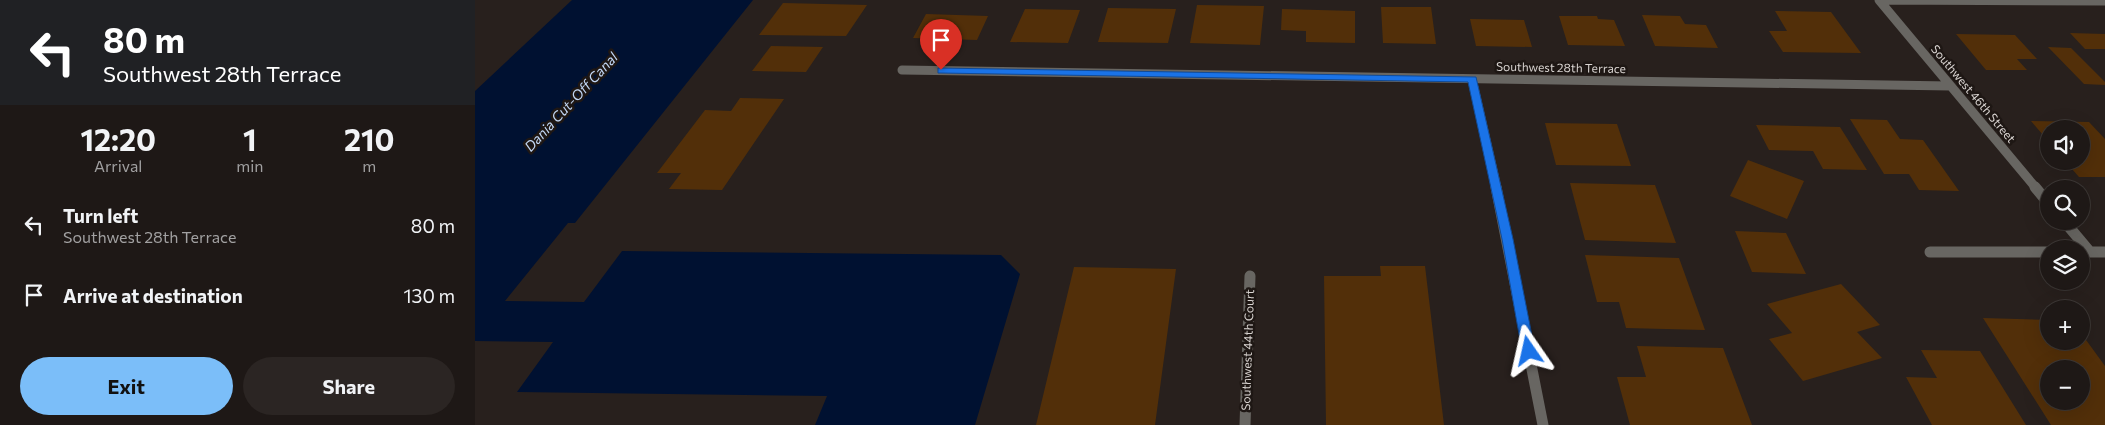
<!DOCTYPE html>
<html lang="en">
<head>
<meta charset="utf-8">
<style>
  body { margin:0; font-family:Commissioner,sans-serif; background:#2b2523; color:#f1f3f6; height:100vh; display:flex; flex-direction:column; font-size:19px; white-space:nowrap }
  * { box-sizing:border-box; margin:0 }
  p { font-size:16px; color:#a1a0a1 }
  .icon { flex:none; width:28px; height:28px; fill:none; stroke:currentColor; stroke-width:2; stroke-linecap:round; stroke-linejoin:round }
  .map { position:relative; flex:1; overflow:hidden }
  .side { display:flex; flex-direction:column; background:#1e1816; width:475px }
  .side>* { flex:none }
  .guide { background:#202124; color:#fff; overflow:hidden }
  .controls { position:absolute; left:1565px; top:120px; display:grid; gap:10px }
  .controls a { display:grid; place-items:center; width:50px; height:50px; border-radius:50%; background:#1e1816; box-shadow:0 5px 20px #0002,0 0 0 1px #3c3735; font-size:25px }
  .pin { position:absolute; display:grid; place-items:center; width:42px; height:42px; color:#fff; margin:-51px -21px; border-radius:50% 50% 50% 0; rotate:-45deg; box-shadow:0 0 5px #0007 }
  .pin .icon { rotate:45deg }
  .me { position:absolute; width:55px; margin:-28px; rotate:349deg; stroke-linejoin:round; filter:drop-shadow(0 0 4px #0008) }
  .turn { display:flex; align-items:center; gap:18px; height:105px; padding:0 20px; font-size:22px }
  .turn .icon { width:65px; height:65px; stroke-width:2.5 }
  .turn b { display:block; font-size:35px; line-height:42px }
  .eta { display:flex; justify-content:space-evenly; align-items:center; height:85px; text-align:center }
  .eta b { font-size:30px; font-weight:700; line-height:35px }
  .action { display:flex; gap:10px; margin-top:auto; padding:10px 20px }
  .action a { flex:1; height:58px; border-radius:30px; background:#7bbef9; color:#111; font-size:20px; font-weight:700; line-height:58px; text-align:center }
  .action a+a { background:#2b2523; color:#f1f3f6 }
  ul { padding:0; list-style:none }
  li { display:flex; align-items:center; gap:15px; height:70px; padding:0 20px }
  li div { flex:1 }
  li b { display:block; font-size:19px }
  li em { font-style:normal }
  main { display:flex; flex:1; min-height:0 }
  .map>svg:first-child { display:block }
  .water { fill:#001131 }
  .building { fill:#522f09; fill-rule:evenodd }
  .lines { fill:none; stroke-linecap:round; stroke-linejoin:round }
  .minor-far1 { stroke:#686662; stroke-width:9 }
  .minor { stroke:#686662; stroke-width:11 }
  .route { fill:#1a73e8; stroke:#114b97 }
  .labels { text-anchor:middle; stroke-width:5; stroke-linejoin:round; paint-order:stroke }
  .street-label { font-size:12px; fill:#dad5d2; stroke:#1e1714 }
  .water-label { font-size:14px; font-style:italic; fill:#c2d7f5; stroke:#1e1714 }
</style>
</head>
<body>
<main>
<section class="side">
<div class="guide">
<div class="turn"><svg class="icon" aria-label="left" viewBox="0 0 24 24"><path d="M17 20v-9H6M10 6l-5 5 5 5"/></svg><div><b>80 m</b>Southwest 28th Terrace</div></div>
</div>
<div class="eta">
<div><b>12:20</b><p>Arrival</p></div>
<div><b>1</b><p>min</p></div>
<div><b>210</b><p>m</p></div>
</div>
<ul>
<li><svg class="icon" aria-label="left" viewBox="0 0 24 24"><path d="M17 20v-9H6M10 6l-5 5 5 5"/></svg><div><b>Turn left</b><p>Southwest 28th Terrace</p></div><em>80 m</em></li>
<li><svg class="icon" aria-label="arrive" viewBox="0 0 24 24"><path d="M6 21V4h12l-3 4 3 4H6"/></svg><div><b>Arrive at destination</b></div><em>130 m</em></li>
</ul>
<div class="action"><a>Exit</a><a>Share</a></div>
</section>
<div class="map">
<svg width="1630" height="425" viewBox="0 0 1630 425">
  <rect width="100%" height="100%" fill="#28201d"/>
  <path class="water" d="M97 0H278L100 223H93L30 301 109 302 147 251 526 255 545 274 500 425H340L352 396 42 392 78 342 0 341V91Z"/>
  <path class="building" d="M308 3 392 5 371 36 284 35Z
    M722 5 789 6 785 45 715 43Z
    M906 7H956L961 44 908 43Z
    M633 8 701 9 693 43 623 42Z
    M550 9 605 10 593 43 535 42Z
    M807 9 880 11V43L831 42V31L806 30Z
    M1300 11 1356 12 1386 53 1308 52 1294 31H1312Z
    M451 14 513 16 502 40 438 38Z
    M1167 15 1205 16 1210 24 1231 25 1243 48 1180 46Z
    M1084 16H1122L1123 19 1139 20 1150 46 1093 45Z
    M995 19 1049 20 1057 47 1001 46Z
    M1595 33 1630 34V49H1610Z
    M1481 34 1540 35 1562 59H1542L1552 70H1511Z
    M296 46 348 47 331 72 277 71Z
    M1573 47 1596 48 1630 82V85L1609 84Z
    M265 98 309 99 247 190 194 189 206 173H182L230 110 256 111Z
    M1375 119 1412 120 1425 139 1448 140 1484 191 1444 190 1434 174H1409Z
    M1556 121 1614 122 1630 139V177H1604L1590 161H1606V129H1574V142Z
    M1070 123 1142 124 1156 166 1081 165Z
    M1281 125 1365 127 1392 170 1348 169 1338 151 1294 150Z
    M1273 160 1329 181 1312 219 1255 196Z
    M1095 183 1180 185 1201 243 1110 240Z
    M1260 231 1311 233 1331 274 1277 272Z
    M1110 255 1204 258 1230 330 1151 328 1144 302H1122Z
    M905 266H950L969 425H851L849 276H906Z
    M599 267 701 269 680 425H561Z
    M1366 284 1405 325 1382 332 1407 358 1328 381 1294 339 1317 333 1292 304Z
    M1508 318 1574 320V341H1606V333L1630 366V425H1576ZM1574 369H1606V401H1574Z
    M1162 346 1248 348 1277 425H1155L1142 377H1171Z
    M1446 350 1505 351 1551 425H1457L1431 377 1462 378Z"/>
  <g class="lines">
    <path class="minor-far1" d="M1404 0 1561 188
      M1404 0 1630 1
      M427 70 1475 86
      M997 79 1022 188"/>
    <path class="minor" d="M1021 187 1068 425
      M1560 187 1574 204
      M1589 221 1615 252
      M1455 252H1574
      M1609 252H1630
      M770 425 775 276"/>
  </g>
  <path class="route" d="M463 68 1001 77 1038 239 1060 351 1058 354 1054 356 1049 354 1047 351 1027 239 993 82 466 73H463Z"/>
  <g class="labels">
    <g class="street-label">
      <text transform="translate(1086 68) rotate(1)" y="4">Southwest 28th Terrace</text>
      <text transform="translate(1498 94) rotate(50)" y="4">Southwest 46th Street</text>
      <text transform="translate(773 350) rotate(-88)" y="4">Southwest 44th Court</text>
    </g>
    <g class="water-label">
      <text transform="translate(96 102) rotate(-47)" y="5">Dania Cut-Off Canal</text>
    </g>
  </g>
</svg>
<div class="controls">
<a><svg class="icon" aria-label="sound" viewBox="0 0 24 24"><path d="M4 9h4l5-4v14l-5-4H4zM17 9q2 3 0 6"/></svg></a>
<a><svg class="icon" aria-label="search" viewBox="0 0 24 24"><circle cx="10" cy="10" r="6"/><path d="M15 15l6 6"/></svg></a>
<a><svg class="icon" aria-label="layers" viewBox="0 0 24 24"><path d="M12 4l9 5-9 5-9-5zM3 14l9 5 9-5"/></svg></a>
<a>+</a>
<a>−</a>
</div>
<div class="pin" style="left:466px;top:70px;background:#d93025"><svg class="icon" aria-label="arrive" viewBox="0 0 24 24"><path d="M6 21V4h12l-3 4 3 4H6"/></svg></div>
<svg class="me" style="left:1054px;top:351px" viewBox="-20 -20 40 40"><path d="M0-17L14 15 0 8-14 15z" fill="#1a73e8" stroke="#fff" stroke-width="4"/></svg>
</div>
</main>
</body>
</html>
